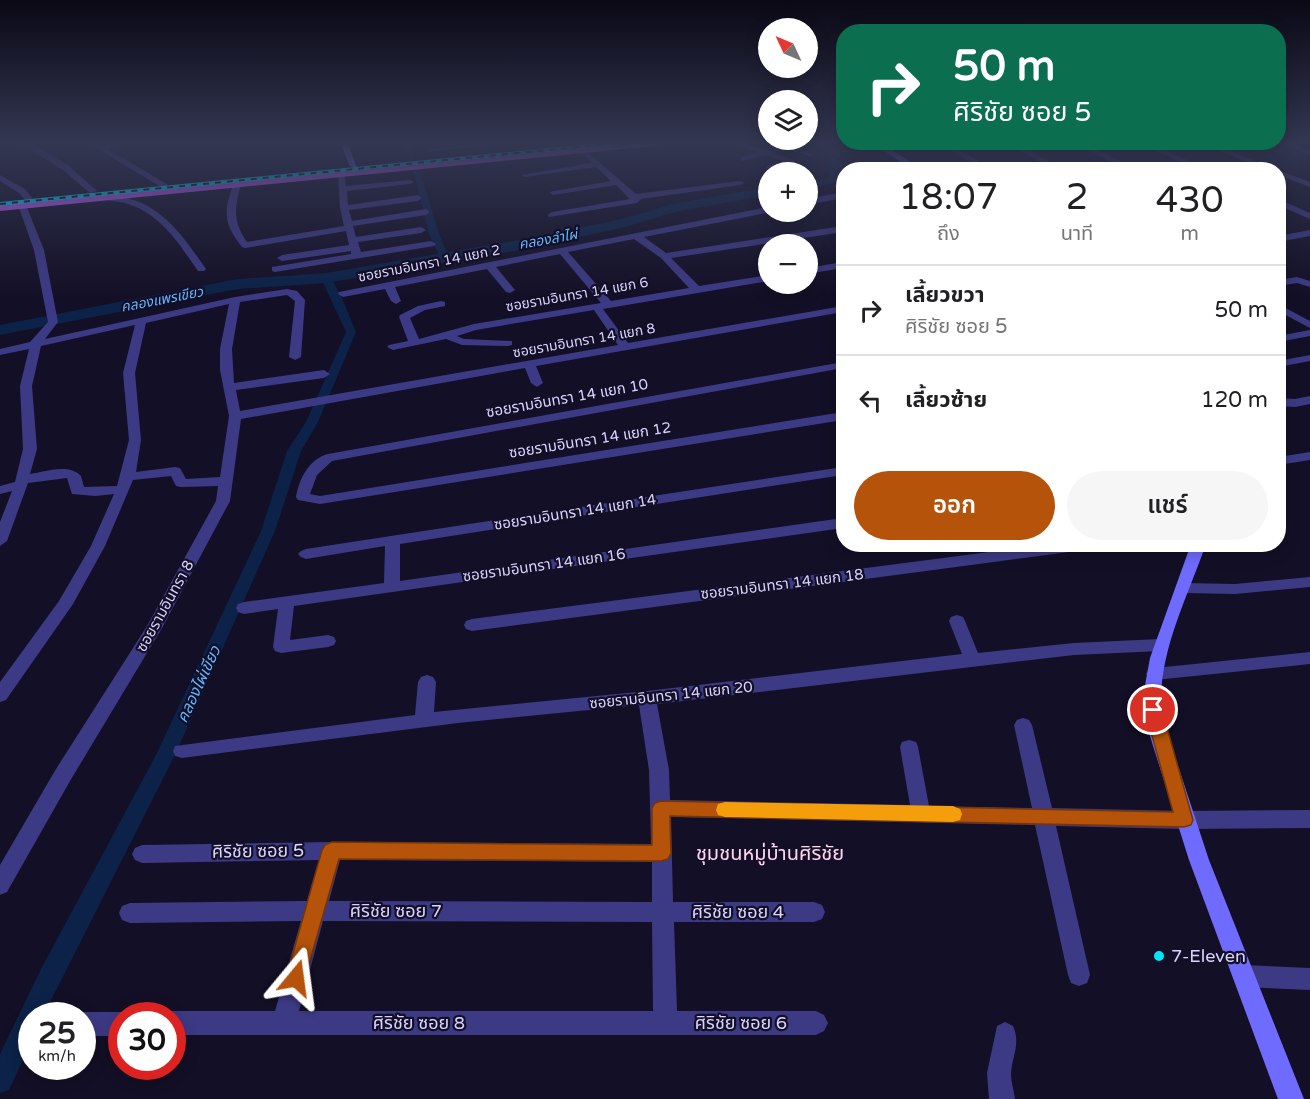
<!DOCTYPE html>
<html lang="th">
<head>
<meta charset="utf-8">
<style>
  body { margin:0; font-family:"Varela Round","Noto Sans Thai",sans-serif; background:#f6f6f6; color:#202124; height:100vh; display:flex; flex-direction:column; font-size:22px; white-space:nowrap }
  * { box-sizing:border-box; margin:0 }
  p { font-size:20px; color:#757577 }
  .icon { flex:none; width:33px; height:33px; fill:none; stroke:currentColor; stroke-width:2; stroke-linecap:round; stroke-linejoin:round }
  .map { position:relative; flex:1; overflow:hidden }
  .details { position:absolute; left:836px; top:162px; width:450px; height:390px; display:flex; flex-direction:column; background:#fff; border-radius:24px; box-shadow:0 3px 15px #0003 }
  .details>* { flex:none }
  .top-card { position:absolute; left:836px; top:24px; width:450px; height:126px; border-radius:24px; box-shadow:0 3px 15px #0003; background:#0b6e4f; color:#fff; overflow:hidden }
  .needle { width:39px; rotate:314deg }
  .tools { position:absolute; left:758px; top:18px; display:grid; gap:12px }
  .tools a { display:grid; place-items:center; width:60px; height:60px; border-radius:50%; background:#fff; box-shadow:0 3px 15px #0003; font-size:30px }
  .speed { position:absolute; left:18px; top:1002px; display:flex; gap:12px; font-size:30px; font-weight:700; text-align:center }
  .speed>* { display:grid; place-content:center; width:78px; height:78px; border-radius:50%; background:#fff; box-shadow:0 3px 15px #0003; line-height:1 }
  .speed small { font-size:15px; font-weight:400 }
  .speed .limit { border:9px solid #d22; background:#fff; color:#111 }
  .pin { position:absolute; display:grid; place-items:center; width:51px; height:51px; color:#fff; margin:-26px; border:3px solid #fff; border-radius:50%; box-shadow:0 2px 6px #0007 }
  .me { position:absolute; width:66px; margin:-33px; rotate:16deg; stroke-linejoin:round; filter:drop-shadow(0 0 4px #0008) }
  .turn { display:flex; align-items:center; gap:21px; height:126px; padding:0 18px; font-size:27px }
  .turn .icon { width:78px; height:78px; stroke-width:2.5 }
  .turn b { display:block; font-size:42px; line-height:51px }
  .eta { display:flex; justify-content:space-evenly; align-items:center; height:102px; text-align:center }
  .eta b { font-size:36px; font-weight:600; line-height:42px }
  .primary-button { display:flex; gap:12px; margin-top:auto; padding:12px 18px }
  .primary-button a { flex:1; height:69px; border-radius:36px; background:#b45309; color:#fff; font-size:24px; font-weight:600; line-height:69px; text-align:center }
  .primary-button a+a { background:#f6f6f6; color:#202124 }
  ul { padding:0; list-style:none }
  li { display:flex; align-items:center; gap:18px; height:90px; padding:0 18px; border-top:2px solid #e0e0e0 }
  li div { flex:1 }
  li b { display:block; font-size:22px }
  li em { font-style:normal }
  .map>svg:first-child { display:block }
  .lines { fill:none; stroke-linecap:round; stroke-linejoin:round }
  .canal { fill:#0c2248; fill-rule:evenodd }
  .river { fill:#0c2248; fill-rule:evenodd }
  .street { fill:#3d3a85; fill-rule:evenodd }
  .secondary { fill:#6f6bff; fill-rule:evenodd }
  .primary { fill:#c25bff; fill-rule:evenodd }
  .rail-casing { stroke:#00e5ff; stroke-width:4 }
  .rail { stroke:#130f26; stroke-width:2; stroke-dasharray:6; stroke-linecap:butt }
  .route { fill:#b45309; stroke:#753606; stroke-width:1.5 }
  .slow { fill:#f59e0b }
  .poi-dot { fill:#00e5ff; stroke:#130f26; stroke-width:2 }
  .labels { text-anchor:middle; stroke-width:4.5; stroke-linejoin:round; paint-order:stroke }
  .far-water-label { font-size:14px; font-style:italic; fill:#62b6ff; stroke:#130f26 }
  .far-street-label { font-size:14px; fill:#d9d4ff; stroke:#130f26 }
  .street-label { font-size:15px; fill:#d9d4ff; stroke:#130f26 }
  .water-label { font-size:16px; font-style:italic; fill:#62b6ff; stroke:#130f26 }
  .near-street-label { font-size:18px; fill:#d9d4ff; stroke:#130f26 }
  .near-poi-label { font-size:18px; fill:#d9d4ff; stroke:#130f26; text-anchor:start }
  .near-neighbourhood-label { font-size:20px; fill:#ffd6f0; stroke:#130f26 }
</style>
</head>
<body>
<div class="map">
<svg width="1310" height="1099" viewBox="0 0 1310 1099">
  <rect width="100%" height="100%" fill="#130f26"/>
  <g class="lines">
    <path class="canal" d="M403 143H411L415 159H409Z
      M413 169 420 171 439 234 449 257 447 259H441L429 234Z
      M326 275 330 276 342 298 356 332 318 422 301 451 275 531 174 757 43 1016H32V1040L9 1090 0 1093V1054L41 969 156 755 261 531 287 451 306 422 346 332 321 278Z"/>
    <path class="river" d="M826 143H838L843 166V180L807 190V182L830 177Z
      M768 187V195L675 212 625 227 519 250 326 283 238 289 0 335V325L238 279 326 273 519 240 622 219 673 204Z"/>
    <path class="street" d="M5 143H31L69 166 97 191 90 193 63 170 26 147Z
      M88 143 102 146 130 143 108 149 168 185 161 187Z
      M479 143H506L428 152 424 150Z
      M733 143H744L767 150 786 145 814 154 810 156 786 149 774 153 796 161 770 170 766 168 767 166 784 161 766 155 741 161V157L758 152Z
      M938 143H947L995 170H984Z
      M1006 143H1016L1066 170H1055Z
      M1074 143H1084L1138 170H1127Z
      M1140 143H1150L1209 170H1197Z
      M1202 143H1212L1276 170H1264Z
      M1278 143H1289L1310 150V155Z
      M584 149 636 194 740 181 744 183 740 185 641 199 637 203 549 217 548 215 552 212 630 199 616 185 553 195 549 192 611 181 596 167 525 177 521 175 592 163 580 151Z
      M1278 170 1310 182V187L1278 175Z
      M338 173 345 175 346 186 410 180 414 182 410 184 347 191 348 205 418 195 422 198 418 201 349 210 352 221 426 209 430 212 426 215 353 226 356 237 421 227 426 230 421 233 358 242 361 252 431 241 436 244 434 246 275 272 272 271V267L351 254V251L282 261 277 258 282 255 349 245 346 231 245 248 242 247C224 224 223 213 233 185L237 183 241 185C234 208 233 222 247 242L344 226 340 208Z
      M0 175 25 189 32 198 31 200H25L19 193 0 181Z
      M843 192V198L807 205V199Z
      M106 194C115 197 125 197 134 200 167 211 187 242 206 269L204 271H198C180 245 162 216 131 205 122 201 112 202 103 199L102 197Z
      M1278 199 1310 213V219L1278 205Z
      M22 202 26 205 44 250 58 322 45 339 235 297 287 289 297 291 305 300 301 357 295 360 289 357 295 301 287 295 240 302 232 349 234 383 324 370 330 374 324 378 236 390 240 411 618 345 594 310 476 330 457 336 464 339 512 341V345L508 346 462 345 446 339 393 350 387 347 389 345 408 341 399 317 400 315 418 306 441 301 445 302V306L425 310 410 318 419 339 474 324 601 303 560 254 496 267 515 290 510 293 506 292 487 269 395 287 401 301 396 304 391 301 385 289 343 297 338 294 339 292 768 207V212H771L644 237 666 253 843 226V232L671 258 699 286 768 275V281L603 309 628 343 843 306V312L536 366 543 383 537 387 531 383 525 368 241 419 230 501 162 628 70 781 7 892 0 895V865L56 769 147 626 216 501 218 486 181 487 176 486 171 476 133 480 105 546 73 604 6 700 0 702V682L59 601 91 546 114 494 95 496 72 494 67 478 28 483 7 541 0 546V522L12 491 0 494V486L15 482 23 449 20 386 29 349 0 355V349L30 342 48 322 34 250 18 205ZM634 239 661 258 689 288 611 301 568 252ZM229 304 220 349V370L229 416 220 477 186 479 180 468 175 467 136 472 141 440 135 373 146 323ZM135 325 123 373 129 440 117 486 84 487 81 476C68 463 46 472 30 474L37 449 32 386 41 346Z
      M1310 230V236L1278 242V236Z
      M843 262V268L807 274V268Z
      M1297 277 1310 281V287L1297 283 1278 286V280Z
      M1278 304 1310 321V328L1278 311Z
      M1310 330V336L1278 342V336Z
      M1310 355V361L1278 367V361Z
      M843 362V368L332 461 317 475 310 494 320 496 843 412V420L320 504 298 500 296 497C299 479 309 459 328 454Z
      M1310 396V404L1295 407 1278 406V398L1295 399Z
      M1310 452V460L1278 465V457Z
      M843 467V475L400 544V581L843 518V528L294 606 290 640 328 635 334 637 336 641 334 645 328 647 281 653 275 651 273 647 278 609 244 614 238 612 236 608 238 604 244 602 384 583 385 546 306 559 301 557 298 554 301 551 306 549Z
      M1051 544H1099L1092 549 472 631 466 629 464 625 466 621 472 619Z
      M1310 577V587L1235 594 1184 593 1178 592 1176 588 1178 584 1184 583 1235 584Z
      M957 615 963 617 965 621 978 653 1074 643 1160 639 1166 641 1168 645 1166 649 1160 651 1074 655 657 704 669 770 670 800 910 805 900 747 902 742 909 740 916 742 918 747 929 806 1032 808 1014 725 1017 720 1023 718 1029 720 1032 725 1052 808 1184 811 1310 810V828L1184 829 1056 826 1090 975 1087 983 1079 986 1071 983 1068 975 1035 825 671 817 673 902H814L822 905 825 912 822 919 814 922H674L677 1011H816L824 1015 828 1023 824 1031 816 1035H172V1016H163L172 1011H275L301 921 130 923 122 920 119 913 122 906 130 903 307 901 319 860 142 863 135 860 132 854 135 848 142 845 332 842 651 844 649 770 639 705 458 723 182 758 175 756 173 751 175 746 415 715 418 682 421 677 427 675 433 677 436 682 434 712 647 691 962 654 949 621 951 617ZM340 860 652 862V902L329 901ZM323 921 652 922 653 1011H299Z
      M1310 652V664L1155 680 1149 679 1146 674 1149 669 1155 668Z
      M1244 965 1310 968V990L1244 987 1236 984 1233 976 1236 968Z
      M82 1012H122L130 1016H122V1036H82V1016H74Z
      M1005 1022 1013 1026C1021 1044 1012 1056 1011 1074 1011 1082 1014 1091 1015 1099H989L987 1073 997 1026Z"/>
    <path class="secondary" d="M340 143H348L357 168 350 166Z
      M872 143H881L923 170H913Z
      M1191 544H1206C1187 599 1155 658 1162 717L1209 860 1304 1099H1278L1189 860 1144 717 1143 696 1150 658Z"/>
    <path class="primary" d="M641 143H667L663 145 0 211V205Z"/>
    <g class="rail-casing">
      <path id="rail" d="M0 204 619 143"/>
    </g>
    <use href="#rail" class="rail"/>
  </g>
  <linearGradient id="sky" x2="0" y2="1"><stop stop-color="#0a0815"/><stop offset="0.48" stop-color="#333752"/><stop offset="1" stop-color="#333752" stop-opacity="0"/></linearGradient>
  <rect width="1310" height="297" fill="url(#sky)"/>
  <path class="route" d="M1153 704 1159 706 1162 710 1193 820 1191 825 1184 827 670 816 671 853 668 859 661 861 339 859 303 985 296 988 289 985 286 978 322 850 325 845 332 842 652 845V808L655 803 661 801 1173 812 1145 710 1148 706Z"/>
  <path class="slow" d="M725 802 953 806 960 809 962 814 960 820 953 822 725 817 718 815 716 810 718 804Z"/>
  <circle class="poi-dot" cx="1159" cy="956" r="6"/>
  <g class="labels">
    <g class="far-water-label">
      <text transform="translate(548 239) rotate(-10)" y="5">คลองลำไผ่</text>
      <text transform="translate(162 299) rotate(-11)" y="5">คลองแพรเขียว</text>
    </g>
    <g class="far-street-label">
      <text transform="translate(429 263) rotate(-11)" y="5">ซอยรามอินทรา 14 แยก 2</text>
      <text transform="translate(577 294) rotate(-10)" y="5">ซอยรามอินทรา 14 แยก 6</text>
      <text transform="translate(584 340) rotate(-10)" y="5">ซอยรามอินทรา 14 แยก 8</text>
    </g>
    <g class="street-label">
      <text transform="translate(567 398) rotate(-10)" y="5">ซอยรามอินทรา 14 แยก 10</text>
      <text transform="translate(590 440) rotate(-9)" y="5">ซอยรามอินทรา 14 แยก 12</text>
      <text transform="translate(575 512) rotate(-9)" y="5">ซอยรามอินทรา 14 แยก 14</text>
      <text transform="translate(544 565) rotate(-8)" y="5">ซอยรามอินทรา 14 แยก 16</text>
      <text transform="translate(782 584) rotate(-7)" y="5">ซอยรามอินทรา 14 แยก 18</text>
      <text transform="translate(165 606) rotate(-61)" y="5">ซอยรามอินทรา 8</text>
      <text transform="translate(671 695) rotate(-6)" y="5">ซอยรามอินทรา 14 แยก 20</text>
    </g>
    <g class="water-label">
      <text transform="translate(198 684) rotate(-65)" y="6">คลองไผ่เขียว</text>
    </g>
    <g class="near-street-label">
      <text transform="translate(258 851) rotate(-1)" y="6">ศิริชัย ซอย 5</text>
      <text x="396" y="917">ศิริชัย ซอย 7</text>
      <text x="738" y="918">ศิริชัย ซอย 4</text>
      <text x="419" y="1029">ศิริชัย ซอย 8</text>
      <text x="741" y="1029">ศิริชัย ซอย 6</text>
    </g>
    <g class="near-poi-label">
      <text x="1171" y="962">7-Eleven</text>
    </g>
    <g class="near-neighbourhood-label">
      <text x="770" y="860">ชุมชนหมู่บ้านศิริชัย</text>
    </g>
  </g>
</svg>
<div class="tools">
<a><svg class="needle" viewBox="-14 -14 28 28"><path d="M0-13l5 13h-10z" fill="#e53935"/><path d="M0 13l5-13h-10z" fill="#757577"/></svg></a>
<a><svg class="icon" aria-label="layers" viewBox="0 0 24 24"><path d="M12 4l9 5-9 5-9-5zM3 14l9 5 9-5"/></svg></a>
<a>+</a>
<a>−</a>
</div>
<div class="speed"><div>25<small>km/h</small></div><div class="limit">30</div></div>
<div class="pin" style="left:1153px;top:710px;background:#d93025"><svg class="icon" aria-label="arrive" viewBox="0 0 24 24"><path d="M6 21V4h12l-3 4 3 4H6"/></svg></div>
<svg class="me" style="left:296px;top:978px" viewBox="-20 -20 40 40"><path d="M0-17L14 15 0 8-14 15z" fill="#b45309" stroke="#fff" stroke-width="4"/></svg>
<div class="top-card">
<div class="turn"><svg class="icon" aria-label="right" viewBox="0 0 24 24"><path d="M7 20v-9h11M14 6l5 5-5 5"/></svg><div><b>50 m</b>ศิริชัย ซอย 5</div></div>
</div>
<section class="details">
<div class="eta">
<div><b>18:07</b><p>ถึง</p></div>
<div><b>2</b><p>นาที</p></div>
<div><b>430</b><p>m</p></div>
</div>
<ul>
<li><svg class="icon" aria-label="right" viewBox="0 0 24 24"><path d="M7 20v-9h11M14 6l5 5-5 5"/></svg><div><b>เลี้ยวขวา</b><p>ศิริชัย ซอย 5</p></div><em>50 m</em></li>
<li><svg class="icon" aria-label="left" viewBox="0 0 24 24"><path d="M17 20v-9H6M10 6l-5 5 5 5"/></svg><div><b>เลี้ยวซ้าย</b></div><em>120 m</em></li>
</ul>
<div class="primary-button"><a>ออก</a><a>แชร์</a></div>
</section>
</div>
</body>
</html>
